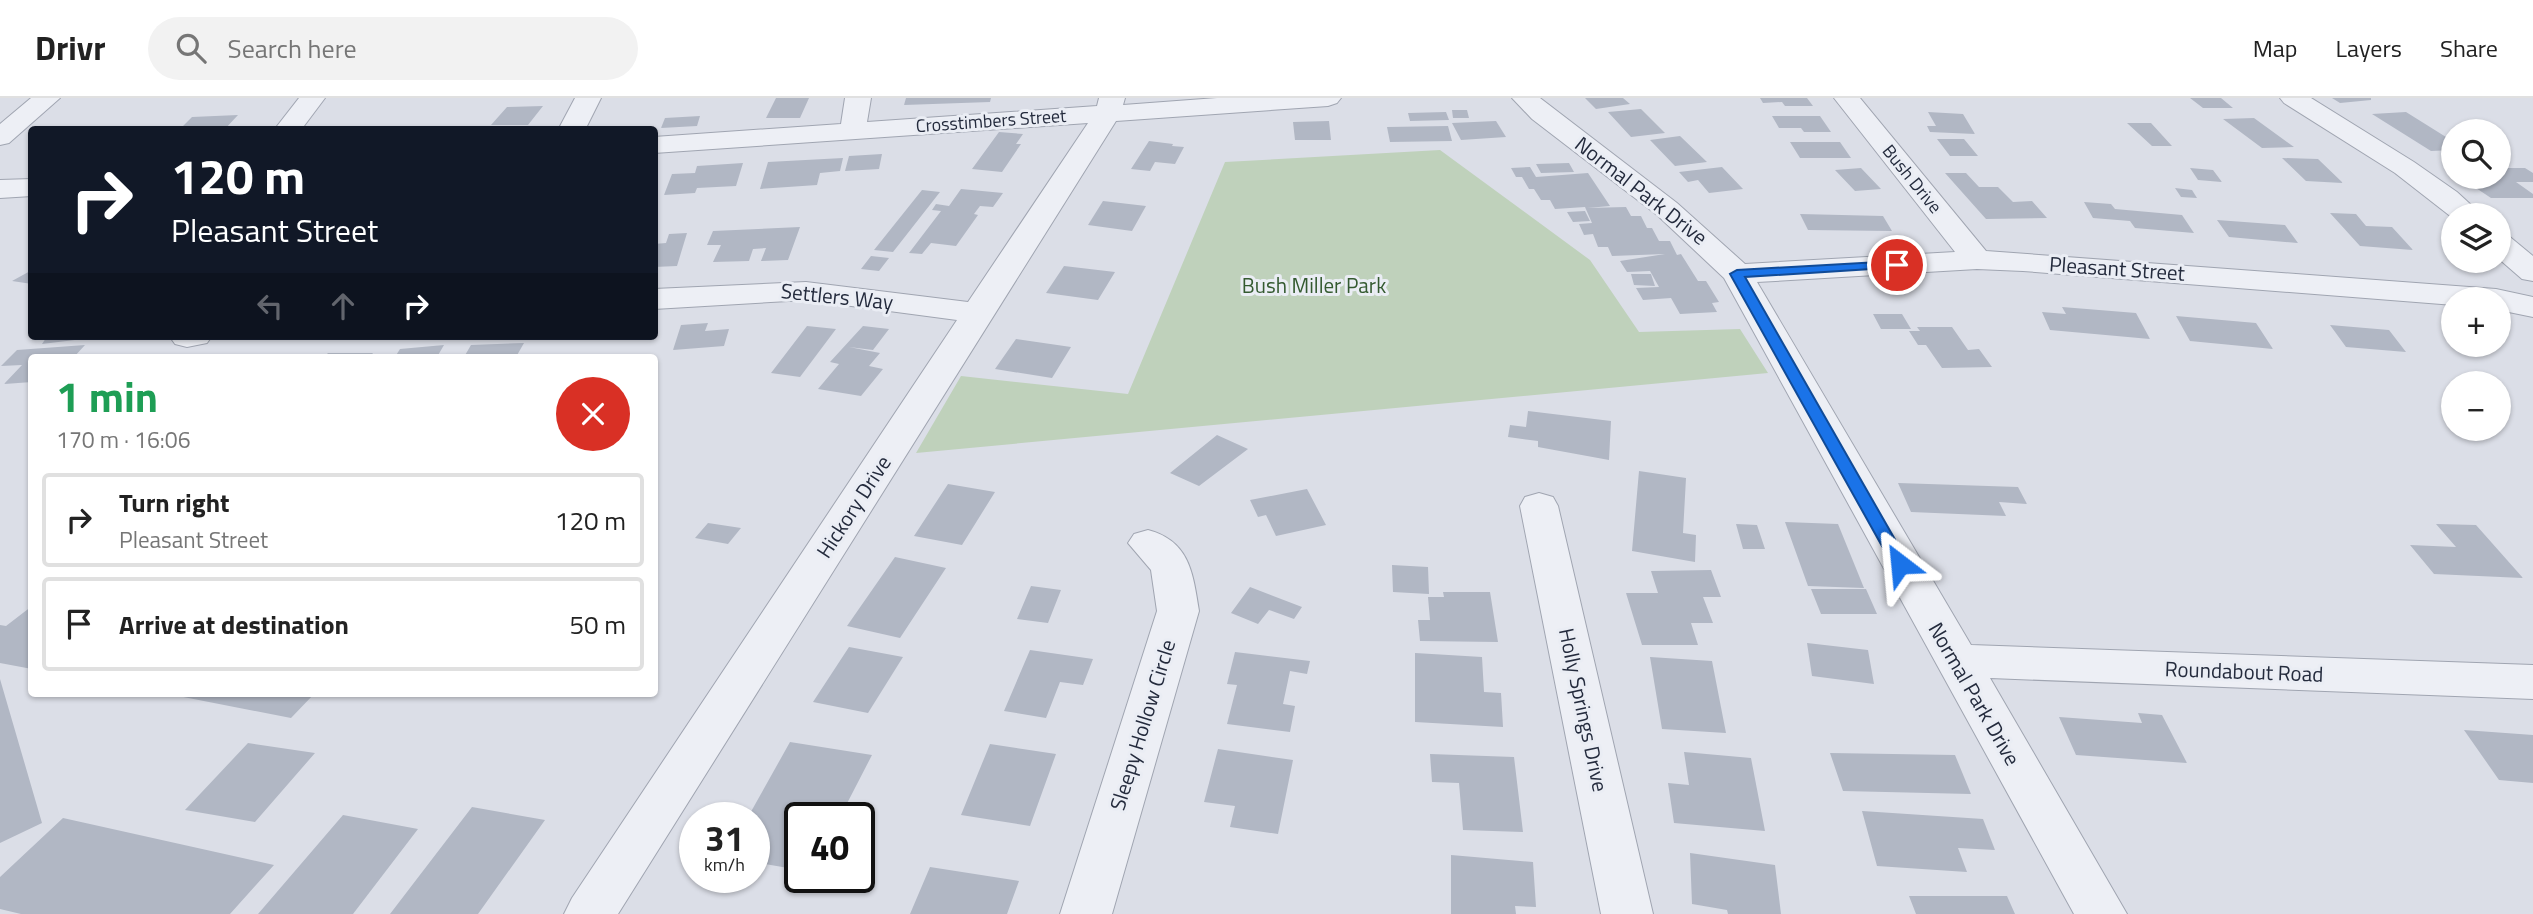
<!DOCTYPE html>
<html lang="en">
<head>
<meta charset="utf-8">
<style>
  body { margin:0; font-family:"Titillium Web",sans-serif; background:#f2f2f2; color:#222; height:100vh; display:flex; flex-direction:column; font-size:26px; white-space:nowrap }
  * { box-sizing:border-box; margin:0 }
  p { font-size:23px; color:#767676 }
  .icon { flex:none; width:38px; height:38px; fill:none; stroke:currentColor; stroke-width:2; stroke-linecap:round; stroke-linejoin:round }
  .map { position:relative; flex:1; overflow:hidden }
  .sheet { position:absolute; left:28px; top:256px; width:630px; height:343px; display:flex; flex-direction:column; background:#fff; border-radius:7px; box-shadow:0 2px 5px #0004 }
  .sheet>* { flex:none }
  .top-card { position:absolute; left:28px; top:28px; width:630px; height:214px; border-radius:7px; box-shadow:0 2px 5px #0004; background:#111827; color:#fff; overflow:hidden }
  .tools { position:absolute; left:2441px; top:21px; display:grid; gap:14px }
  .tools a { display:grid; place-items:center; width:70px; height:70px; border-radius:50%; background:#fff; box-shadow:0 2px 5px #0004; font-size:35px }
  .speed { position:absolute; left:679px; top:704px; display:flex; gap:14px; font-size:35px; font-weight:700; text-align:center }
  .speed>* { display:grid; place-content:center; width:91px; height:91px; border-radius:50%; background:#fff; box-shadow:0 2px 5px #0004; line-height:1 }
  .speed small { font-size:18px; font-weight:400 }
  .speed .limit { border:4px solid #111; border-radius:10px; background:#fff; color:#111 }
  .pin { position:absolute; display:grid; place-items:center; width:60px; height:60px; color:#fff; margin:-30px; border:4px solid #fff; border-radius:50%; box-shadow:0 2px 7px #0007 }
  .me { position:absolute; width:77px; margin:-38px; rotate:331deg; stroke-linejoin:round; filter:drop-shadow(0 0 5px #0008) }
  .turn { display:flex; align-items:center; gap:24px; height:147px; padding:0 28px; font-size:32px }
  .turn .icon { width:91px; height:91px; stroke-width:2.5 }
  .turn b { display:block; font-size:49px; line-height:60px }
  .lanes { display:flex; align-items:center; height:66px; padding:0 28px; background:#0003; justify-content:center; gap:35px; direction:ltr }
  .lanes .off { opacity:.35 }
  .round { display:grid; place-items:center; flex:none; width:74px; height:74px; border-radius:37px; background:#f2f2f2 }
  .head { display:flex; align-items:center; justify-content:space-between; height:119px; padding:0 28px }
  h1 { font-size:42px; font-weight:700; line-height:52px; color:#1e9e55 }
  ul { padding:0; list-style:none }
  li { display:flex; align-items:center; gap:21px; height:94px; margin:0 14px 10px; padding:0 14px; border:4px solid #e0e0e0; border-radius:7px }
  li div { flex:1 }
  li b { display:block; font-size:26px }
  li em { font-style:normal }
  header { display:flex; align-items:center; gap:42px; box-sizing:border-box; height:98px; padding:0 35px; background:#fff; border-bottom:2px solid #e0e0e0 }
  header strong { font-size:33px }
  nav { display:flex; gap:38px; margin-inline-start:auto; font-size:24px }
  .search { width:490px; height:63px; background:#f2f2f2; display:flex; align-items:center; gap:18px; box-sizing:border-box; padding:0 24px; border-radius:38px; color:#767676; font-size:26px }
  .map>svg:first-child { display:block }
  .green { fill:#bfd1bb }
  .building { fill:#b1b7c4 }
  .lines { fill:none; stroke-linecap:round; stroke-linejoin:round }
  .minor-casing { stroke:#a0a5b1; stroke-width:2 }
  .minor { fill:#edeff5; fill-rule:evenodd }
  .route { fill:#1a73e8; stroke:#114b97; stroke-width:2 }
  .labels { text-anchor:middle; stroke-width:6; stroke-linejoin:round; paint-order:stroke }
  .far-street-label { font-size:18px; fill:#242b3d; stroke:#eaedf4 }
  .street-label { font-size:21px; fill:#242b3d; stroke:#eaedf4 }
  .park-label { font-size:21px; fill:#345a30; stroke:#eaedf4 }
</style>
</head>
<body>
<header>
<strong>Drivr</strong>
<div class="search"><svg class="icon" aria-label="search" viewBox="0 0 24 24"><circle cx="10" cy="10" r="6"/><path d="M15 15l6 6"/></svg>Search here</div>
<nav><a>Map</a><a>Layers</a><a>Share</a></nav>
</header>
<div class="map">
<svg width="2533" height="816" viewBox="0 0 2533 816">
  <rect width="100%" height="100%" fill="#dbdee7"/>
  <path class="green" d="M1440 52 1590 162 1639 234 1740 231 1768 275 916 355 961 278 1128 296 1225 64Z"/>
  <path class="building" d="M776 0H809L800 20H766Z
    M906 0H991L990 4 904 7Z
    M1585 0H1623L1630 6 1596 11Z
    M1760 0H1807L1813 8H1785L1782 4 1763 5Z
    M2190 0H2221L2233 10H2203Z
    M2332 0H2371V2L2340 5Z
    M543 8 528 27H491L507 9Z
    M1641 11 1665 35 1631 39 1608 14Z
    M1452 12H1467L1469 20H1453Z
    M1446 14 1449 22 1410 23 1408 15Z
    M1928 14 1963 16 1975 36 1930 34 1927 28H1936Z
    M2406 14 2454 44V52L2431 53 2372 16Z
    M238 17 224 32H179L192 19Z
    M700 18 697 28 661 30 665 20Z
    M1772 18H1820L1831 34H1804L1801 30H1779Z
    M2254 20 2294 49 2262 50 2223 21Z
    M1329 23 1331 42H1295L1293 24Z
    M1496 23 1506 39 1461 42 1452 25Z
    M2127 25H2151L2172 48H2152Z
    M1448 28 1452 43 1390 44 1387 29Z
    M999 34 1023 36 1016 46H1021L1002 74 972 71Z
    M1680 38 1707 64 1675 68 1650 42Z
    M1937 41H1964L1978 58H1950Z
    M1149 43 1173 46 1172 48 1184 49 1175 66 1155 64 1150 73 1131 71Z
    M1790 44H1840L1851 60H1800Z
    M882 56 879 71 845 73 849 58Z
    M843 60 840 73 820 75 817 87 760 91 768 64Z
    M2282 60 2318 61 2343 85 2306 83Z
    M743 65 736 88 697 90 695 95 664 97 672 76 695 75 697 68Z
    M1569 65 1574 74 1541 75 1536 66Z
    M1530 69 1536 79 1588 75 1610 108 1587 110 1626 109 1631 118H1641L1647 130H1652L1659 143H1670L1677 157 1681 156 1698 183H1706L1719 204 1712 205 1717 214 1680 216 1671 200 1643 202 1636 190 1659 189 1650 173 1627 174 1620 163 1665 156 1612 158 1608 149H1598L1593 136 1584 137 1579 126 1592 125 1585 109 1555 111 1550 102H1541L1534 91H1529L1522 79H1516L1511 70Z
    M1722 69 1743 91 1709 95 1698 82 1688 84 1679 74Z
    M1861 70 1881 91 1855 93 1835 72Z
    M2190 70 2213 72 2222 84 2198 82Z
    M2499 70H2525L2533 75V84H2516L2533 96V100H2491L2473 88H2488L2476 79H2499Z
    M1945 75H1966L1979 89H1998L2013 104 2032 103 2047 120 1986 121Z
    M2175 90 2192 92 2197 100 2181 99Z
    M961 91 1003 95 993 109 980 108 974 116 978 117 956 148 931 145 922 156 909 155 941 113 932 112 936 106 949 108Z
    M922 92 940 94 893 154 874 152Z
    M1103 103 1146 108 1132 133 1088 127Z
    M2084 104 2111 106 2115 111 2182 117 2194 135 2135 130 2130 123 2093 120Z
    M1585 113 1590 123 1573 124 1567 114Z
    M2330 115 2356 116 2366 128 2392 129 2413 152 2360 148Z
    M1800 116 1883 118 1892 133 1808 132Z
    M2217 122 2285 127 2298 145 2229 139Z
    M800 129 788 162 761 163 766 150 753 151 749 163 713 164 721 147H707L713 133Z
    M687 135 677 168 654 169V146L666 145 669 136Z
    M871 158 889 160 879 173 861 171Z
    M1064 168 1115 174 1098 202 1046 195Z
    M32 172V186L12 183Z
    M1631 176H1651L1655 188 1634 187Z
    M2062 209 2136 215 2150 241 2050 232 2042 214 2066 216Z
    M1873 216H1902L1911 231H1881Z
    M2176 218 2256 225 2273 251 2190 243Z
    M708 225 705 233 729 231 724 248 673 252 681 227Z
    M2330 227 2389 232 2406 254 2346 249Z
    M807 228 836 231 800 279 771 275Z
    M863 228 889 231 873 252 849 249 880 255 869 268 883 271 861 298 818 291 839 266 830 264Z
    M1917 229H1952L1968 252 1979 251 1992 269 1942 270 1926 247H1918L1909 233H1920Z
    M36 238H93L91 240 42 246 46 240 33 242Z
    M1016 241 1071 249 1052 280 995 271Z
    M524 245 516 259H464L471 247Z
    M85 247 74 259H32V284L4 286 22 267 1 268 17 252Z
    M444 247 437 259H395L400 251Z
    M328 255H373L370 259H324Z
    M1528 313 1611 323 1609 362 1538 349V343L1508 339 1510 327 1526 329Z
    M1217 337 1248 351 1199 388 1170 375Z
    M1639 373 1686 380 1683 435 1696 437 1695 464 1632 453Z
    M1898 385 2018 389 2027 406 1999 404 2006 418 1911 414Z
    M948 386 995 394 962 447 914 438Z
    M1307 391 1326 427 1276 438 1266 417 1258 419 1250 402Z
    M1785 424 1838 426 1864 490 1808 488Z
    M708 425 741 430 728 446 695 440Z
    M1736 426 1757 427 1765 451H1743Z
    M2436 426 2476 427 2523 480 2434 476 2410 447 2456 449Z
    M895 459 946 470 900 540 847 528Z
    M1392 467 1428 469 1429 496 1393 494Z
    M1711 472 1721 499H1703L1713 525H1691L1698 547H1642L1626 495H1658L1651 473Z
    M1031 488 1061 492 1048 525 1017 521Z
    M1250 489 1302 509 1294 521 1269 512 1258 526 1231 515Z
    M1811 491H1866L1877 516H1821Z
    M1443 494H1490L1498 544 1420 543 1418 522H1430L1428 499H1444Z
    M32 508V571L0 565V527L6 528Z
    M1807 545 1868 552 1874 586 1812 578Z
    M849 549 903 559 868 615 813 604Z
    M1030 552 1093 561 1083 587 1060 584 1046 620 1004 613Z
    M1235 554 1310 563 1307 576 1290 573 1283 606 1295 608 1290 634 1227 626 1237 587 1227 586Z
    M1415 555 1482 559 1484 594 1501 595 1503 629 1415 624Z
    M1650 559 1712 563 1726 635 1662 631Z
    M0 581 42 725 0 745Z
    M163 595H315L291 620Z
    M2138 615 2162 617 2187 665 2076 657 2059 619 2142 625Z
    M2464 632 2533 637V685L2499 682Z
    M790 644 872 657 840 719H800V772L754 764V719H748Z
    M248 645 315 655 255 724 185 712Z
    M990 646 1056 656 1030 728 961 717Z
    M1218 651 1293 662 1278 736 1230 729 1235 708 1204 704Z
    M1684 654 1751 660 1765 733 1674 725 1668 685 1689 687Z
    M1830 655 1955 657 1971 696 1843 693Z
    M1430 656 1514 659 1523 734 1463 732 1459 685 1432 684Z
    M472 709 545 722 478 816H390Z
    M1862 713 1983 721 1995 752 1958 750 1967 774 1877 768Z
    M343 717 418 731 353 816H258Z
    M63 720 274 767 230 816H21L0 811V779Z
    M1690 755 1775 767 1781 816H1728L1727 812 1692 806Z
    M1451 757 1533 764 1536 809 1515 808 1516 816H1451Z
    M930 769 1019 783 1007 816H910Z
    M1909 798H2007L2015 816H1916Z"/>
  <g class="lines">
    <g class="minor-casing">
      <path id="minor" d="M31 0H60L9 45 0 47V26Z
        M299 0H325L301 32H274Z
        M575 0H601L585 32H558Z
        M845 0H871L867 24 1097 8 1099 0H1125L1123 7 1217 0H1341L1337 5 1328 8 1116 23 618 816H564L572 800 957 222 806 202 654 211V191L806 184 968 204 1088 25 654 55V39L841 26Z
        M1512 0H1540L1677 105 1745 166 1955 154 1834 0H1860L1986 153 2496 191 2533 199V219L2499 212V201H2454V207L2023 173 1977 171 1757 184 1971 547 2533 567V601L1990 580 2127 816H2074L1724 180 1657 117 1532 21Z
        M2280 0H2311L2414 64 2457 94 2482 117H2454V121L2395 75 2284 5Z
        M32 81V98L0 100V82Z
        M2499 136 2510 139 2533 158V183L2522 181 2499 161Z
        M212 238 207 245 187 249 175 246 170 239Z
        M1539 395 1553 399 1558 408 1653 816H1601L1520 408 1525 399Z
        M1148 432C1190 443 1193 476 1199 513L1112 816H1060L1157 513 1151 472 1128 445 1134 436Z"/>
    </g>
    <use href="#minor" class="minor"/>
  </g>
  <path class="route" d="M1897 163 1902 164V169L1745 179 1909 466 1900 472 1892 466 1730 176 1737 172Z"/>
  <g class="labels">
    <g class="far-street-label">
      <text transform="translate(991 23) rotate(-4)" y="6">Crosstimbers Street</text>
      <text transform="translate(1912 81) rotate(51)" y="6">Bush Drive</text>
    </g>
    <g class="street-label">
      <text transform="translate(1641 93) rotate(38)" y="7">Normal Park Drive</text>
      <text transform="translate(2117 171) rotate(4)" y="7">Pleasant Street</text>
      <text transform="translate(837 199) rotate(6)" y="7">Settlers Way</text>
      <text transform="translate(854 409) rotate(-57)" y="7">Hickory Drive</text>
      <text transform="translate(2244 574) rotate(2)" y="7">Roundabout Road</text>
      <text transform="translate(1974 596) rotate(60)" y="7">Normal Park Drive</text>
      <text transform="translate(1583 612) rotate(78)" y="7">Holly Springs Drive</text>
      <text transform="translate(1143 627) rotate(-73)" y="7">Sleepy Hollow Circle</text>
    </g>
    <g class="park-label">
      <text x="1314" y="195">Bush Miller Park</text>
    </g>
  </g>
</svg>
<div class="tools">
<a><svg class="icon" aria-label="search" viewBox="0 0 24 24"><circle cx="10" cy="10" r="6"/><path d="M15 15l6 6"/></svg></a>
<a><svg class="icon" aria-label="layers" viewBox="0 0 24 24"><path d="M12 4l9 5-9 5-9-5zM3 14l9 5 9-5"/></svg></a>
<a>+</a>
<a>−</a>
</div>
<div class="speed"><div>31<small>km/h</small></div><div class="limit">40</div></div>
<div class="pin" style="left:1897px;top:167px;background:#d93025"><svg class="icon" aria-label="arrive" viewBox="0 0 24 24"><path d="M6 21V4h12l-3 4 3 4H6"/></svg></div>
<svg class="me" style="left:1900px;top:466px" viewBox="-20 -20 40 40"><path d="M0-17L14 15 0 8-14 15z" fill="#1a73e8" stroke="#fff" stroke-width="4"/></svg>
<div class="top-card">
<div class="turn"><svg class="icon" aria-label="right" viewBox="0 0 24 24"><path d="M7 20v-9h11M14 6l5 5-5 5"/></svg><div><b>120 m</b>Pleasant Street</div></div>
<div class="lanes"><svg class="icon off" aria-label="left" viewBox="0 0 24 24"><path d="M17 20v-9H6M10 6l-5 5 5 5"/></svg><svg class="icon off" aria-label="ahead" viewBox="0 0 24 24"><path d="M12 20V5M6 11l6-6 6 6"/></svg><svg class="icon" aria-label="right" viewBox="0 0 24 24"><path d="M7 20v-9h11M14 6l5 5-5 5"/></svg></div>
</div>
<section class="sheet">
<div class="head"><div><h1>1 min</h1><p>170 m · 16:06</p></div><a class="round" style="background:#d93025;color:#fff"><svg class="icon" aria-label="close" viewBox="0 0 24 24"><path d="M6 6l12 12M18 6L6 18"/></svg></a></div>
<ul>
<li><svg class="icon" aria-label="right" viewBox="0 0 24 24"><path d="M7 20v-9h11M14 6l5 5-5 5"/></svg><div><b>Turn right</b><p>Pleasant Street</p></div><em>120 m</em></li>
<li><svg class="icon" aria-label="arrive" viewBox="0 0 24 24"><path d="M6 21V4h12l-3 4 3 4H6"/></svg><div><b>Arrive at destination</b></div><em>50 m</em></li>
</ul>
</section>
</div>
</body>
</html>
